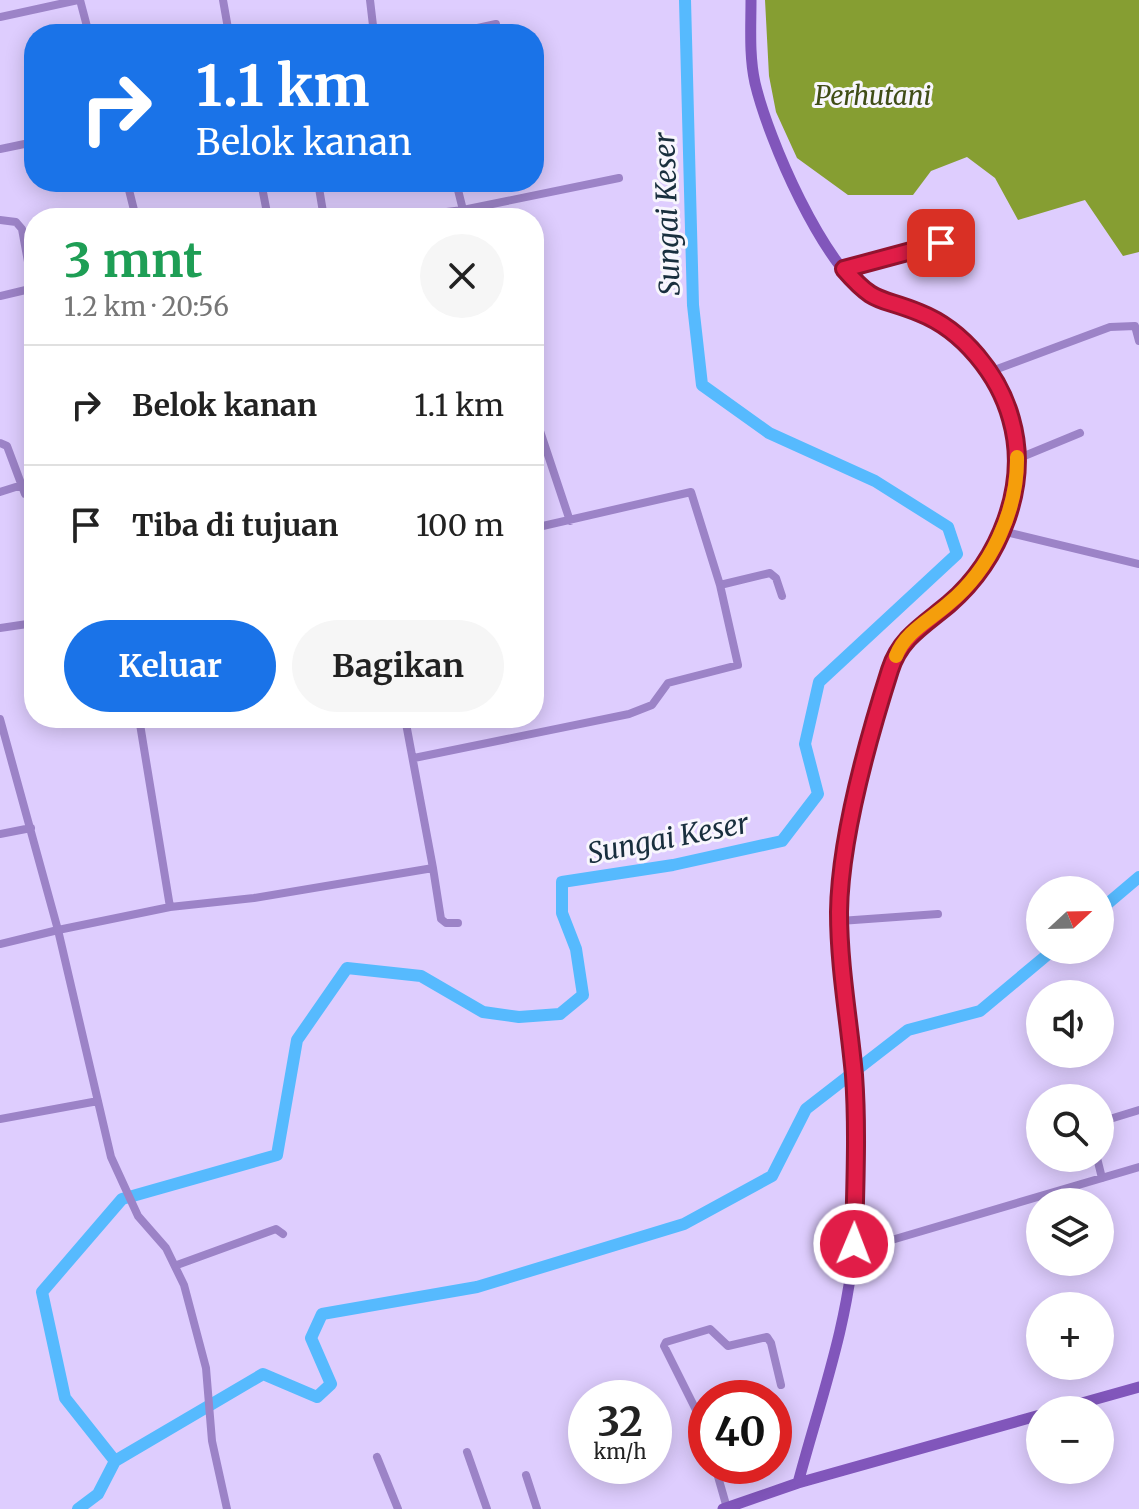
<!DOCTYPE html>
<html lang="id">
<head>
<meta charset="utf-8">
<style>
  body { margin:0; font-family:Merriweather,serif; background:#f6f6f6; color:#222; height:100vh; display:flex; flex-direction:column; font-size:30px; white-space:nowrap }
  * { box-sizing:border-box; margin:0 }
  p { font-size:26px; color:#767676 }
  .icon { flex:none; width:44px; height:44px; fill:none; stroke:currentColor; stroke-width:2; stroke-linecap:round; stroke-linejoin:round }
  .map { position:relative; flex:1; overflow:hidden }
  .side { position:absolute; left:24px; top:208px; width:520px; height:520px; display:flex; flex-direction:column; background:#fff; border-radius:32px; box-shadow:0 4px 20px #0003 }
  .side>* { flex:none }
  .hud { position:absolute; left:24px; top:24px; width:520px; height:168px; border-radius:32px; box-shadow:0 4px 20px #0003; background:#1a73e8; color:#fff; overflow:hidden }
  .needle { width:52px; rotate:68deg }
  .controls { position:absolute; left:1026px; top:876px; display:grid; gap:16px }
  .controls a { display:grid; place-items:center; width:88px; height:88px; border-radius:50%; background:#fff; box-shadow:0 4px 20px #0003; font-size:40px }
  .speed { position:absolute; left:568px; top:1380px; display:flex; gap:16px; font-size:40px; font-weight:700; text-align:center }
  .speed>* { display:grid; place-content:center; width:104px; height:104px; border-radius:50%; background:#fff; box-shadow:0 4px 20px #0003; line-height:1 }
  .speed small { font-size:20px; font-weight:400 }
  .speed .limit { border:12px solid #d22; background:#fff; color:#111 }
  .pin { position:absolute; display:grid; place-items:center; width:68px; height:68px; color:#fff; margin:-34px; border-radius:16px; box-shadow:0 4px 12px #0006 }
  .me { position:absolute; width:88px; margin:-44px; rotate:1deg; stroke-linejoin:round; filter:drop-shadow(0 0 6px #0008) }
  .turn { display:flex; align-items:center; gap:28px; height:168px; padding:0 40px; font-size:36px }
  .turn .icon { width:104px; height:104px; stroke-width:2.5 }
  .turn b { display:block; font-size:56px; line-height:68px }
  .round { display:grid; place-items:center; flex:none; width:84px; height:84px; border-radius:42px; background:#f6f6f6 }
  .head { display:flex; align-items:center; justify-content:space-between; height:136px; padding:0 40px }
  h1 { font-size:48px; font-weight:700; line-height:60px; color:#1e9e55 }
  .primary-button { display:flex; gap:16px; margin-top:auto; padding:16px 40px }
  .primary-button a { flex:1; height:92px; border-radius:48px; background:#1a73e8; color:#fff; font-size:32px; font-weight:700; line-height:92px; text-align:center }
  .primary-button a+a { background:#f6f6f6; color:#222 }
  ul { padding:0; list-style:none }
  li { display:flex; align-items:center; gap:24px; height:120px; padding:0 40px; border-top:2px solid #e0e0e0 }
  li div { flex:1 }
  li b { display:block; font-size:30px }
  li em { font-style:normal }
  .map>svg:first-child { display:block }
  .forest { fill:#869e32 }
  .lines { fill:none; stroke-linecap:round; stroke-linejoin:round }
  .river { stroke:#56bafe; stroke-width:12 }
  .street { stroke:#9c83c7; stroke-width:8 }
  .secondary { stroke:#8156bb; stroke-width:11 }
  .route-casing { stroke:#92132f; stroke-width:20 }
  .route { stroke:#e11d48; stroke-width:14 }
  .slow { stroke:#f59e0b; stroke-width:14 }
  .labels { text-anchor:middle; stroke-width:6; stroke-linejoin:round; paint-order:stroke }
  .park-label { font-size:26px; font-style:italic; fill:#404d16; stroke:#f8f6fd }
  .water-label { font-size:28px; font-style:italic; fill:#192f3e; stroke:#f8f6fd }
</style>
</head>
<body>
<div class="map">
<svg width="1139" height="1509" viewBox="0 0 1139 1509">
  <rect width="100%" height="100%" fill="#decdfe"/>
  <path class="forest" d="M765 0H1139V252L1123 256 1085 200 1018 220 995 178 967 157 931 171 913 195H848L797 158 776 112 769 76Z"/>
  <g class="lines">
    <path class="river" d="M1100 910 1139 877
      M115 1461 263 1374 317 1397 331 1384 311 1338 322 1314 477 1287 684 1224 772 1176 806 1109 908 1030 980 1011 1053 950
      M78 1509 98 1494 115 1461 65 1398 42 1292 122 1199 277 1155 297 1040 347 968 421 976 483 1012 519 1017 560 1014 583 995 576 949 562 913V882L673 865 782 841 818 794 805 744 819 682 957 554 948 527 875 481 769 433 702 385 693 305 685 0"/>
    <path class="street" d="M80 0 89 34
      M223 0 229 34
      M370 0 374 34
      M0 17 78 0
      M450 34 496 24
      M0 149 34 142
      M127 182 136 218
      M261 182 268 218
      M318 182 324 218
      M456 182 463 210 619 178
      M397 218 463 210 466 218
      M0 220 16 222 22 229 33 289
      M844 269 941 243
      M0 296 34 288
      M989 372 1110 327 1135 326 1139 341
      M534 413 570 521
      M0 443 7 446 25 494 34 493
      M1017 459 1080 433
      M0 492 22 485
      M1002 531 1139 564
      M720 585 770 573 776 578 782 596
      M0 628 34 623
      M139 718 170 907
      M0 719 58 930 0 944
      M414 758 629 714 652 705 668 683 738 665 720 585 691 492 534 528
      M0 834 31 828
      M433 868 441 919 446 923H458
      M840 921 938 914
      M1079 1095 1080 1098
      M0 1119 98 1101
      M1100 1122 1139 1110
      M1097 1158 1102 1178
      M854 1244 895 1239 1139 1167
      M177 1265 276 1229 283 1234
      M706 1438 696 1410 664 1346 666 1342 710 1329 728 1346 767 1337 771 1343 781 1385
      M467 1452 487 1509
      M377 1457 398 1509
      M715 1466 727 1508
      M526 1475 537 1509
      M227 1509 212 1441 206 1368 184 1285 166 1248 138 1216 111 1157 58 930 170 907 254 898 433 868 405 718"/>
    <path class="secondary" d="M751 0C751 27 749 56 755 83 769 141 822 264 872 298 886 307 904 307 920 313 964 330 1002 377 1012 423 1027 489 1000 557 951 602 935 617 914 627 901 646 886 667 881 699 874 724 858 783 841 848 840 910 838 966 849 1020 854 1075 858 1129 858 1187 854 1241 849 1322 819 1404 798 1483
      M1057 1410 1139 1387
      M723 1509 798 1483 1040 1415"/>
  </g>
  <g class="lines">
    <g class="route-casing">
      <path id="route" d="M854 1244C855 1188 858 1131 854 1075 849 1020 839 967 839 912 840 840 868 739 890 670 900 638 924 625 949 604 1000 560 1030 485 1011 419 999 375 963 330 920 313 879 296 876 306 844 269L941 243"/>
    </g>
    <use href="#route" class="route"/>
    <path class="slow" d="M896 656C905 632 930 620 948 604 990 570 1018 511 1017 457"/>
  </g>
  <g class="labels">
    <g class="park-label">
      <text x="873" y="105">Perhutani</text>
    </g>
    <g class="water-label">
      <text transform="translate(667 214) rotate(-92)" y="10">Sungai Keser</text>
      <text transform="translate(668 838) rotate(-11)" y="10">Sungai Keser</text>
    </g>
  </g>
</svg>
<div class="controls">
<a><svg class="needle" viewBox="-14 -14 28 28"><path d="M0-13l5 13h-10z" fill="#e53935"/><path d="M0 13l5-13h-10z" fill="#767676"/></svg></a>
<a><svg class="icon" aria-label="sound" viewBox="0 0 24 24"><path d="M4 9h4l5-4v14l-5-4H4zM17 9q2 3 0 6"/></svg></a>
<a><svg class="icon" aria-label="search" viewBox="0 0 24 24"><circle cx="10" cy="10" r="6"/><path d="M15 15l6 6"/></svg></a>
<a><svg class="icon" aria-label="layers" viewBox="0 0 24 24"><path d="M12 4l9 5-9 5-9-5zM3 14l9 5 9-5"/></svg></a>
<a>+</a>
<a>−</a>
</div>
<div class="speed"><div>32<small>km/h</small></div><div class="limit">40</div></div>
<div class="pin" style="left:941px;top:243px;background:#d93025"><svg class="icon" aria-label="arrive" viewBox="0 0 24 24"><path d="M6 21V4h12l-3 4 3 4H6"/></svg></div>
<svg class="me" style="left:854px;top:1244px" viewBox="-20 -20 40 40"><circle r="17" fill="#e11d48" stroke="#fff" stroke-width="3"/><path d="M0-11L8 9 0 5-8 9z" fill="#fff"/></svg>
<div class="hud">
<div class="turn"><svg class="icon" aria-label="right" viewBox="0 0 24 24"><path d="M7 20v-9h11M14 6l5 5-5 5"/></svg><div><b>1.1 km</b>Belok kanan</div></div>
</div>
<section class="side">
<div class="head"><div><h1>3 mnt</h1><p>1.2 km · 20:56</p></div><a class="round"><svg class="icon" aria-label="close" viewBox="0 0 24 24"><path d="M6 6l12 12M18 6L6 18"/></svg></a></div>
<ul>
<li><svg class="icon" aria-label="right" viewBox="0 0 24 24"><path d="M7 20v-9h11M14 6l5 5-5 5"/></svg><div><b>Belok kanan</b></div><em>1.1 km</em></li>
<li><svg class="icon" aria-label="arrive" viewBox="0 0 24 24"><path d="M6 21V4h12l-3 4 3 4H6"/></svg><div><b>Tiba di tujuan</b></div><em>100 m</em></li>
</ul>
<div class="primary-button"><a>Keluar</a><a>Bagikan</a></div>
</section>
</div>
</body>
</html>
